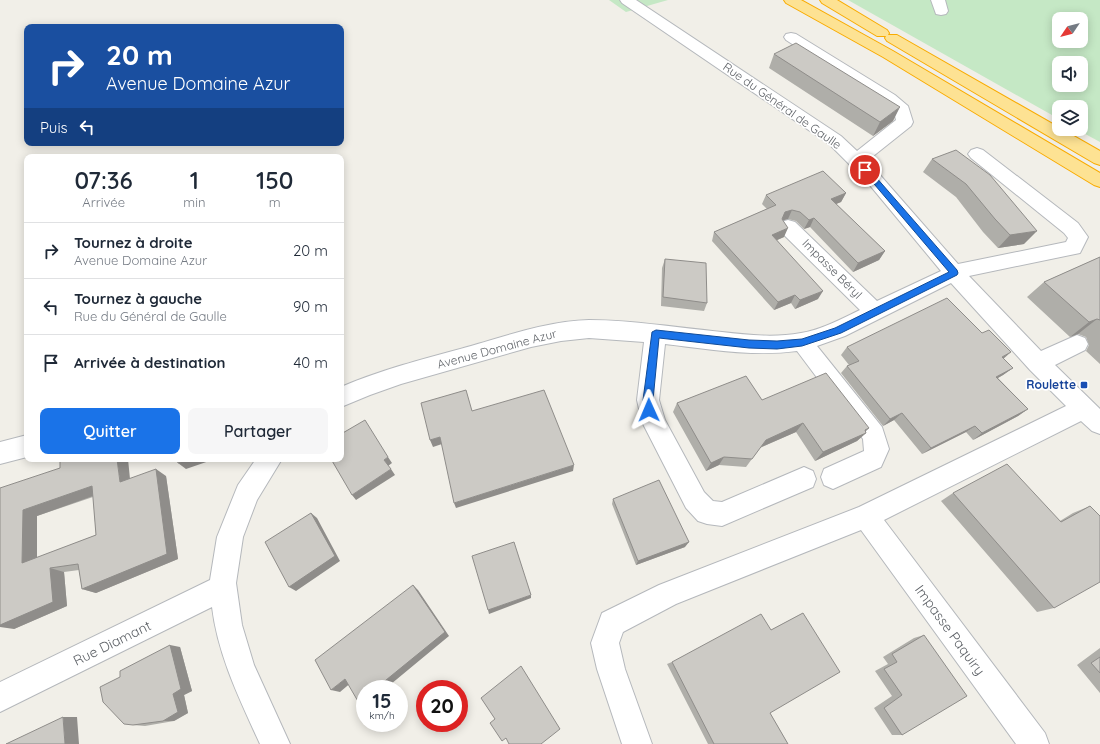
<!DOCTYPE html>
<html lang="fr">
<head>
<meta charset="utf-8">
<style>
  body { margin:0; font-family:Quicksand,sans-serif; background:#f6f6f7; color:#1f2937; height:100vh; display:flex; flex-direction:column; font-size:15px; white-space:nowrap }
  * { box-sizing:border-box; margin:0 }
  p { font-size:13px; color:#747a83 }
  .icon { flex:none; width:22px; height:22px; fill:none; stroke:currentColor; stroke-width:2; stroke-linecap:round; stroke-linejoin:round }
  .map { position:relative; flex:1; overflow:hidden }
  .side { position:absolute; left:24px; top:154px; width:320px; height:308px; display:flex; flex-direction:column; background:#fff; border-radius:8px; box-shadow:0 2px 10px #0003 }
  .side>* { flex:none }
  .top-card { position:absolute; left:24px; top:24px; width:320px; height:122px; border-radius:8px; box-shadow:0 2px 10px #0003; background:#1a4fa0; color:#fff; overflow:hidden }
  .needle { width:26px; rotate:235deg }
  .fabs { position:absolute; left:1052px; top:12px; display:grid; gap:8px }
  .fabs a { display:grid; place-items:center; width:36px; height:36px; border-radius:8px; background:#fff; box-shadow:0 2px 10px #0003; font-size:20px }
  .speed { position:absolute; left:356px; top:680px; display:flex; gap:8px; font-size:20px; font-weight:700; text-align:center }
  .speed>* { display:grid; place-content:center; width:52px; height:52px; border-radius:50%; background:#fff; box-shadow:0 2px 10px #0003; line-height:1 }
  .speed small { font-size:10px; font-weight:400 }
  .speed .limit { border:6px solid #d22; background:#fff; color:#111 }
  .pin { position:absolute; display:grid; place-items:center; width:34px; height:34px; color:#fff; margin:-17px; border:2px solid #fff; border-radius:50%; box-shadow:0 1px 4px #0007 }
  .me { position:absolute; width:44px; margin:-22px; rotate:359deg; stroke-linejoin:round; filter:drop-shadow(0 0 3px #0008) }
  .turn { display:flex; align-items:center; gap:14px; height:84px; padding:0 16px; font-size:18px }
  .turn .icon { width:52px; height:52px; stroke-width:2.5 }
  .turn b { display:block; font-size:28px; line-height:34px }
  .then { display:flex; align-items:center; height:38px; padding:0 16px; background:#0003; gap:8px; font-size:15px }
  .eta { display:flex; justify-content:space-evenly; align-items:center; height:68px; text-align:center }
  .eta b { font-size:24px; font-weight:600; line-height:28px }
  .action { display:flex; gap:8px; margin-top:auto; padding:8px 16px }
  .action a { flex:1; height:46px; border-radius:8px; background:#1a73e8; color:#fff; font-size:16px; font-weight:600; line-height:46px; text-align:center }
  .action a+a { background:#f6f6f7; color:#1f2937 }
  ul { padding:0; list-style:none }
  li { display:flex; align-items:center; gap:12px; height:56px; padding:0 16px; border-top:1px solid #e0e1e3 }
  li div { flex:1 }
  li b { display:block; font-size:15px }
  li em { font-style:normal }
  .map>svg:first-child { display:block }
  .green { fill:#c5e8c5; fill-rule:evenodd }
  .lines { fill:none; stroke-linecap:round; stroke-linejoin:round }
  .minor-casing { stroke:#b5b8bc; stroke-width:2 }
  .highway-casing { stroke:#f9ab00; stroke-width:2 }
  .minor { fill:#fff; fill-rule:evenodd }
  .highway { fill:#fde293; fill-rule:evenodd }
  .wall { fill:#afaea9; fill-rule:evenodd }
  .shaded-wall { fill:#8f8d8a }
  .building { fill:#cccac5; stroke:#8f8d8a; fill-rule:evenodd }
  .route { fill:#1a73e8; stroke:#114b97 }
  .transit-dot { fill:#1a4fb4; stroke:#fff; stroke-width:1.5 }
  .labels { text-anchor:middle; stroke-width:3.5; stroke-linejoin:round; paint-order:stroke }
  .street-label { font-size:12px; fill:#5f6368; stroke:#fff }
  .transit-label { font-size:12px; font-weight:bold; fill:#164399; stroke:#fff; text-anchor:end }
  .near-street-label { font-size:14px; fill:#5f6368; stroke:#fff }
</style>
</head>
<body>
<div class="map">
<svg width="1100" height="744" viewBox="0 0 1100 744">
  <rect width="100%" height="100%" fill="#f1efe8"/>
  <path class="green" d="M609 0H668L626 12Z
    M848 0H1100V142L1076 129H1081V107H1059V119ZM1059 19H1081V41H1059ZM1059 63H1081V85H1059Z"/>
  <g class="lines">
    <g class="minor-casing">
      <path id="minor" d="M620 0H636L841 136 857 151 896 120 894 112 883 103 786 40 784 37 786 34 791 33 796 34 895 95 908 106 913 122 911 126 867 161 880 175 958 264 1066 242 1068 238 1064 233 971 158 968 154 971 150 977 148 983 150 1078 223 1088 237 1080 253 969 276 1041 351 1077 335 1085 338 1088 344 1085 350 1055 365 1100 409V434L1092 431 1081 421 884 520 1045 733 1049 744H1016L861 530 676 604 623 632 619 643 625 669 652 744H622L597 669 591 643 602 613 659 585 859 507 1066 406 1030 370 951 283 845 336 817 346 882 427 889 449 881 467 833 489 824 485 821 477 824 469 864 451 863 439 797 351C753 357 708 349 665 344L659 400 665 420 704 492 713 501 722 502 804 467 813 471 816 479 813 487 722 526 707 524 698 521 686 508 642 422 637 400 644 342 589 338 561 341 531 347 401 384 370 395 341 407V387C383 369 427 358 471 346 509 335 549 321 589 320 633 320 679 328 722 332 748 335 774 338 801 333 821 330 841 319 860 310L781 232 779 227 781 222 788 220 795 222 877 301 941 271 868 183 829 144 622 3Z
        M931 0H945L948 11 946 14 941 15 936 14Z
        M27 435V457L0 464V442Z
        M256 459H282L257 500 243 537 236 583 242 625 254 665 290 744H260C240 700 218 656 212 607L0 712V682L210 580 217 537 238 485Z"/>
    </g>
    <g class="highway-casing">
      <path id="highway" d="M784 0H801L893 51 1100 173V187L1094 185 883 57 786 3Z
        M820 0H837L887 30 889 33 888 35H897L1100 151V165L1094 163 887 41 885 38 886 36H877L822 3Z"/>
    </g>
    <use href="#minor" class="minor"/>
    <use href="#highway" class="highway"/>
  </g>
  <path class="wall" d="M774 54 893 121 873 136 769 68Z
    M932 159 990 175 1024 244 998 248 983 232 956 197 923 172Z
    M846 193 841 202 836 204 885 251 879 260 853 272 810 227 804 229 796 221 788 219 782 220 784 237 777 240 818 299 795 309 791 303 774 310 712 241 714 232 767 209 762 204 766 195Z
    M1100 257V364L1086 351 1089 345 1086 337 1078 334 1070 337 1027 297 1044 282Z
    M665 259 707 303 704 311 661 306 662 268Z
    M847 347 1004 359 1013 368 1003 375 998 378 1028 409 1018 416 973 440 966 432 922 454 894 420 883 426 841 373 847 366 849 365 841 355Z
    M762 400 869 428 865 431 866 433 857 441 815 461 796 432 760 448 746 467 719 465 706 471 673 412 677 403Z
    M166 476 178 559 96 593 82 589 79 570 64 572 67 606 14 629 0 488ZM93 497 96 535 37 558V516Z
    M953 493 1060 521 1073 513 1090 506 1054 608 1037 612 941 501Z
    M613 499 685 547 636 565 612 504Z
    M803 613 770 713 788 744H708L667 664 672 662 771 630Z
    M924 635 902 735H892L874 708 892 696 875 671 888 664 883 657 914 638Z
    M180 647 192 691 184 695 188 713 174 721 145 726 133 725Z
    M1100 648V693L1077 665Z"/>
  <path class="shaded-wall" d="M900 107 893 121 873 136 880 122Z
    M846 193 841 202 826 208 831 199Z
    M792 210 788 219 781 221 785 212Z
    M814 218 810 227 804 229 809 220Z
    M788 228 784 237 768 244 772 235Z
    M1037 231 1024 244 998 248 1010 235Z
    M885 251 879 260 853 272 858 263Z
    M823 291 818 299 795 309 800 300Z
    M795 295 791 303 774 310 778 302Z
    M1097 319 1078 334 1070 337 1089 322Z
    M1011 352 1002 360V357Z
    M1013 368 1003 375 987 384 996 377Z
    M1028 409 1018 416 973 440 982 433Z
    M902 413 894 420 883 426 890 419Z
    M803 423 796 432 759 448 766 440Z
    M975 426 966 432 922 454 931 448Z
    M869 428 862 435 866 433 857 441 815 461 823 452Z
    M440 437 442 444 433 447 430 440Z
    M388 457 392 463 388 466 384 460Z
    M724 457 719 465 706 471 711 463Z
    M117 459H128L131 489 120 482Z
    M189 459H215L186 469 178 463Z
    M574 465 573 471 456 508 454 503Z
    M156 469 166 476 178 559 96 593 82 589Z
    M391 469 395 475 356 500 352 495Z
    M92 486 104 492 37 516V568L22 563 23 510Z
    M311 513 317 518 340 561 296 591 289 587Z
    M689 542 685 547 636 565 638 561Z
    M50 568 64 572 67 606 14 629 0 627V625Z
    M413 585 418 590 449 636 385 689H375Z
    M531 595V598L489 614 488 610Z
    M170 645 180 647 192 691 184 695 188 713 174 721H163L173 694Z
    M345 679 353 681 340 692 331 690Z
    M365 698V704L359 703Z
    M63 717H77L79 744H65Z"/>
  <path class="building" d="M796 43 900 107 880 122 774 54Z
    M956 150 990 175 1037 231 1010 235 995 219 966 184 932 159Z
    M823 171 846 193 831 199 885 251 858 263 814 218 809 220 800 212 792 210 785 212 782 219 788 228 772 235 823 291 800 300 795 295 778 302 714 232 776 205 766 195Z
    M1100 257V320L1097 319 1089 322 1044 282Z
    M665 259 706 263 707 303 663 297Z
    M947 298 982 333 989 330 1011 352 1002 357 1013 368 996 377 1028 409 982 433 975 426 931 448 902 413 890 419 847 366 859 361 847 347Z
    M826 373 869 428 865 430 866 433 823 452 803 423 766 440 752 459 724 457 711 463 677 403 746 376 762 400Z
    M466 390 472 411 544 390 574 465 454 503 440 437 430 440 421 403Z
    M365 420 388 457 384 460 391 469 352 495 331 459H341V434Z
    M64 459H117L120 482 156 469 167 554 82 589 78 564 50 568 53 602 0 625V488L60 468V460ZM92 486 96 535 22 563 23 510Z
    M177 459H189L178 463Z
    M1007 464 1061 522 1090 506 1100 516V582L1054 608 953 493Z
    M659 480 689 542 638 561 613 499Z
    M311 513 335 556 289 587 265 542Z
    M514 542 531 595 488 610 472 556Z
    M413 585 445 632 375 689H365V698L359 703 345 679 331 690 315 660Z
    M803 613 840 672 770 713 788 744H714L672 662 761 614 771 630Z
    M924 635 967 696 902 735 884 708 902 695 884 669 897 662 892 654Z
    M170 645 181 689 173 694 178 712 163 721 133 725 124 724 103 702 100 687 120 677V671Z
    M1100 657V673L1091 663Z
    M521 666 560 729 541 744H509L506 738 502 741 490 723 495 719 481 698Z
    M63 717 65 744H6Z"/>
  <path class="route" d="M865 167 868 168 957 270 958 273 957 275 841 333 802 346 777 349 749 348 659 338 653 400 654 410 653 413 649 414 646 413 643 400 652 332 656 330 749 340 777 341 802 339 835 328 949 272 863 171 862 170Z"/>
  <rect class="transit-dot" x="1080" y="381" width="8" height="8" rx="2"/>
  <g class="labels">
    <g class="street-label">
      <text transform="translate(782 106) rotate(35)" y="4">Rue du Général de Gaulle</text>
      <text transform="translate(832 269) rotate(45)" y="4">Impasse Béryl</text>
      <text transform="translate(497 349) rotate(-15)" y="4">Avenue Domaine Azur</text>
    </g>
    <g class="transit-label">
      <text x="1076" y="389">Roulette</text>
    </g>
    <g class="near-street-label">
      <text transform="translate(950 630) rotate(54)" y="5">Impasse Paquiry</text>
      <text transform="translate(112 643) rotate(-26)" y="5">Rue Diamant</text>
    </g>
  </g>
</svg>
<div class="fabs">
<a><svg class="needle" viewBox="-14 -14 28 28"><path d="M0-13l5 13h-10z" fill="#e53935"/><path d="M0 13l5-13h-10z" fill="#747a83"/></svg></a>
<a><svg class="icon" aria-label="sound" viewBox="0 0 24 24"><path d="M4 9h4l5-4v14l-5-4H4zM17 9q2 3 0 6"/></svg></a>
<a><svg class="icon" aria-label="layers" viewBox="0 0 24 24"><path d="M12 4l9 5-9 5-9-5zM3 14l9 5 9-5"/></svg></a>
</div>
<div class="speed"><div>15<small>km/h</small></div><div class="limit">20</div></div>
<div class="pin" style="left:865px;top:170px;background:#d93025"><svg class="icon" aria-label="arrive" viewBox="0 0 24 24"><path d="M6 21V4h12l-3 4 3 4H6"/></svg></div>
<svg class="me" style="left:649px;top:410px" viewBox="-20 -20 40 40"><path d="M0-17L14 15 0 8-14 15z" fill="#1a73e8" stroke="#fff" stroke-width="4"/></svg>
<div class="top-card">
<div class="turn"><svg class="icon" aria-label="right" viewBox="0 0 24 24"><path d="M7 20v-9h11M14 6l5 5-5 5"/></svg><div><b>20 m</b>Avenue Domaine Azur</div></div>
<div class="then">Puis<svg class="icon" aria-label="left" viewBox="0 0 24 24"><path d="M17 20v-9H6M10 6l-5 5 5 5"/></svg></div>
</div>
<section class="side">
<div class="eta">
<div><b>07:36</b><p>Arrivée</p></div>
<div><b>1</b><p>min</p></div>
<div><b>150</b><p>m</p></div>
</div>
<ul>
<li><svg class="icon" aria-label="right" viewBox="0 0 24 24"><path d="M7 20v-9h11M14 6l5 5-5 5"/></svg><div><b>Tournez à droite</b><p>Avenue Domaine Azur</p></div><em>20 m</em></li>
<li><svg class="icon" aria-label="left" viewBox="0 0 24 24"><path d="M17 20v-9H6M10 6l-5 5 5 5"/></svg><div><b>Tournez à gauche</b><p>Rue du Général de Gaulle</p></div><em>90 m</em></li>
<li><svg class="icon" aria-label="arrive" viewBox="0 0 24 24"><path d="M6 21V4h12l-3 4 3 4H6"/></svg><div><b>Arrivée à destination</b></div><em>40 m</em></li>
</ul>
<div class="action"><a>Quitter</a><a>Partager</a></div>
</section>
</div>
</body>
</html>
